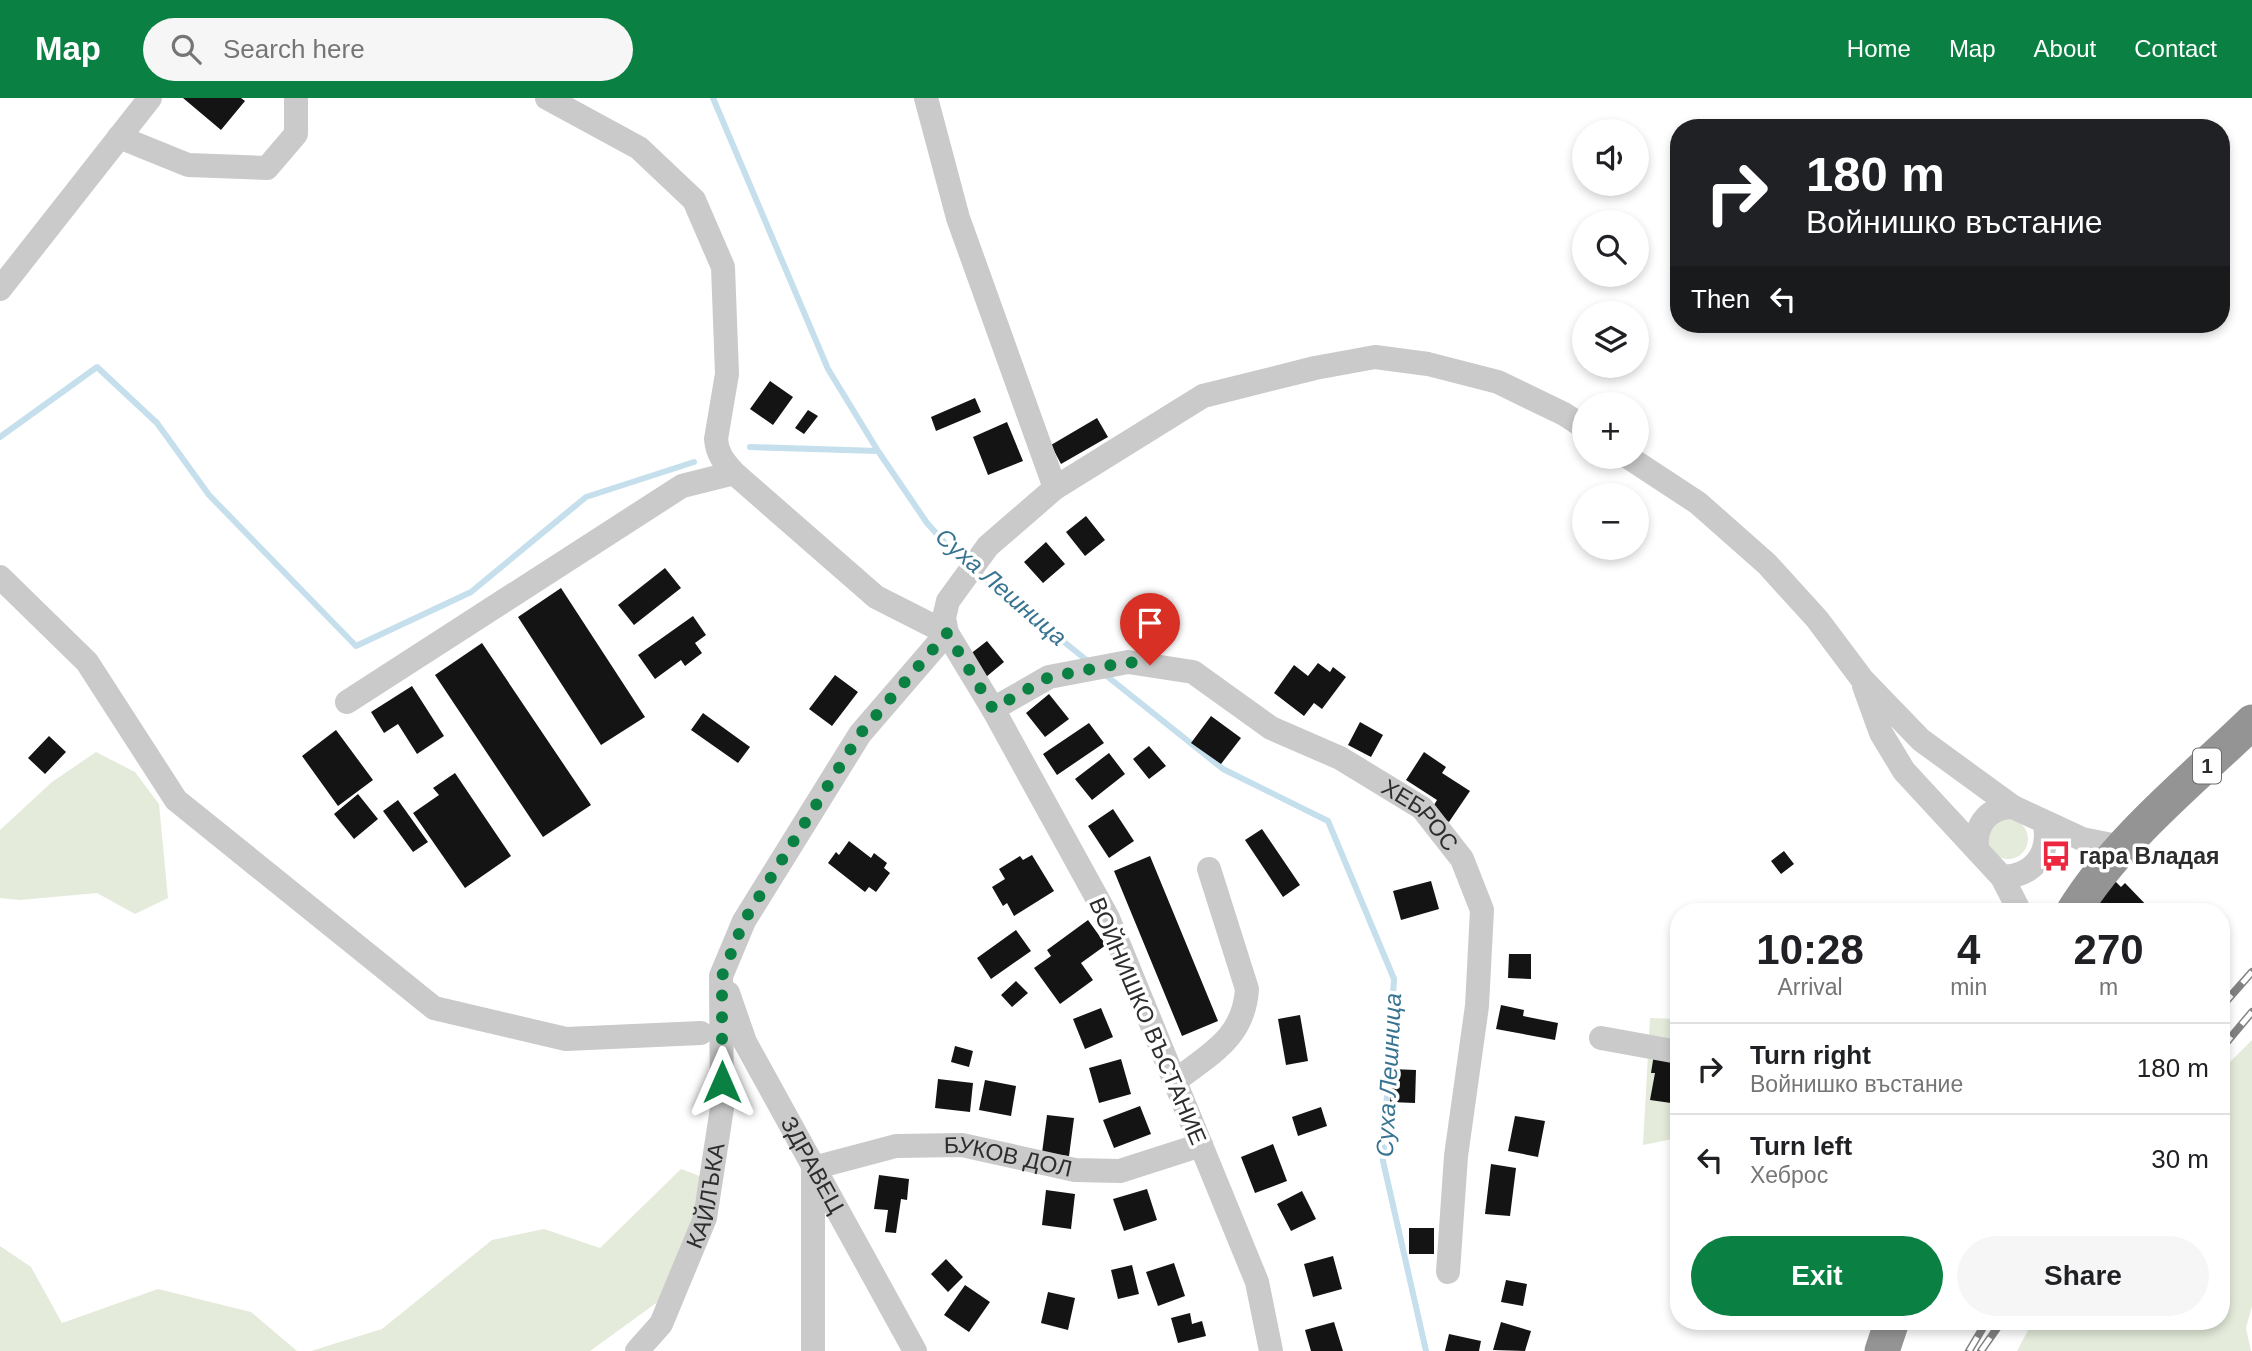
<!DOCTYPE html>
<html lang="en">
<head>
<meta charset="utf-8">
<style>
  body { margin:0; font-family:Arial,sans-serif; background:#f6f6f6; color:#202124; height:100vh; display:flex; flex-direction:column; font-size:26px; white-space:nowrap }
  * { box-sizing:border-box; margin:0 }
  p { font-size:23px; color:#757577 }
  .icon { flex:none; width:38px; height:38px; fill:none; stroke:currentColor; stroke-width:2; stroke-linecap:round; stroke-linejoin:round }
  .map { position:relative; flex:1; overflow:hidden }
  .sheet { position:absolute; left:1670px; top:805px; width:560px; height:427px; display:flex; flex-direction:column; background:#fff; border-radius:28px; box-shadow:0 4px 10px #0003 }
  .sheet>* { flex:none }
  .hud { position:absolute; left:1670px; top:21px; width:560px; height:214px; border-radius:28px; box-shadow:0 4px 10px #0003; background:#202124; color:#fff; overflow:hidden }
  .tools { position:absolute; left:1572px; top:21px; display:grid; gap:14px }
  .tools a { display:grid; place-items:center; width:77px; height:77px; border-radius:50%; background:#fff; box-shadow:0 4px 10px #0003; font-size:35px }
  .pin { position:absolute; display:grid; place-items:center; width:60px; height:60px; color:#fff; margin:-72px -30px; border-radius:50% 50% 50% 0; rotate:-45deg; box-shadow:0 0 7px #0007 }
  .pin .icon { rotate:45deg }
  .me { position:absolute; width:77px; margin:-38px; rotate:0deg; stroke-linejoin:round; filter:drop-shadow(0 0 5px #0008) }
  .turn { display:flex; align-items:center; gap:24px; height:147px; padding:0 21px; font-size:32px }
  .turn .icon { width:91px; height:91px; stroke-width:2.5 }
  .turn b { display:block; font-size:49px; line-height:60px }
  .then { display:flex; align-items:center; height:66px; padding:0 21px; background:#0003; gap:14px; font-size:26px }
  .eta { display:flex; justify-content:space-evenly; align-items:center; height:119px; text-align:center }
  .eta b { font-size:42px; font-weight:700; line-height:49px }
  .button { display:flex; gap:14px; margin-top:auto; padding:14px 21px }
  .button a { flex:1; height:80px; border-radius:42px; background:#0b8043; color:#fff; font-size:28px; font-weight:700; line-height:80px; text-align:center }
  .button a+a { background:#f6f6f6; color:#202124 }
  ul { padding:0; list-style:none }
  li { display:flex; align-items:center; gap:21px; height:91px; padding:0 21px; border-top:2px solid #e0e0e0 }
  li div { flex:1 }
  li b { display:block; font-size:26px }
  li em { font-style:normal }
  header { display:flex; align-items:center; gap:42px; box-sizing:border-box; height:98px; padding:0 35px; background:#0b8043; color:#fff }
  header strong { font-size:33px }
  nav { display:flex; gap:38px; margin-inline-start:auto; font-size:24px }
  .search { width:490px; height:63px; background:#f6f6f6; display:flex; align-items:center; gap:18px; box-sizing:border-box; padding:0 24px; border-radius:38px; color:#757577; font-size:26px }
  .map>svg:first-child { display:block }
  .green { fill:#e4ebda }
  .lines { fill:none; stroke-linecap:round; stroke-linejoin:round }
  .stream { stroke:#c5dfec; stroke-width:6 }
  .building { fill:#141414 }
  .minor { stroke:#cacaca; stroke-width:24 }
  .highway { stroke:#949494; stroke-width:35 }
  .rail-casing { stroke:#828282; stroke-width:8 }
  .rail { stroke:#fff; stroke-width:5; stroke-dasharray:16; stroke-linecap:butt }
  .route { stroke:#0b8043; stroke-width:12; stroke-dasharray:0 21.6 }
  .labels { text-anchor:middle; stroke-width:7; stroke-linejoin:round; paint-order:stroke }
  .shield { fill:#fff; stroke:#6c6c6c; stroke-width:2 }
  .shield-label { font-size:21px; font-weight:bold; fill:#2d2d2d }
  .street-label { font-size:23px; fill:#2d2d2d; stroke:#fff }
  .poi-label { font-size:23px; font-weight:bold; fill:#2d2d2d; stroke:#fff; text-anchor:start }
  .water-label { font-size:24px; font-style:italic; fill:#387492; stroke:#fff }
</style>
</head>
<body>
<header>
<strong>Map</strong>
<div class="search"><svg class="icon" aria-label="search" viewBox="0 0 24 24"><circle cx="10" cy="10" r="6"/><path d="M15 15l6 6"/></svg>Search here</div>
<nav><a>Home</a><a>Map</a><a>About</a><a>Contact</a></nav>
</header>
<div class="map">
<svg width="2252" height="1253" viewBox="0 0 2252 1253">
  <rect width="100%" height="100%" fill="#fff"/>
  <path class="green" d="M96 654 135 674 159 706 168 800 135 816 97 795 20 802 0 800V732L52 684Z
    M1988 741a20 20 0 1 1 40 0a20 20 0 1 1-40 0Z
    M1650 920 1678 921V1040L1643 1047Z
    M2252 942V1208L2246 1230 2251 1253H2017L2033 1223H2221V973Z
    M681 1071 710 1082 677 1190 590 1253H311L382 1231 492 1142 544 1131 600 1150Z
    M0 1148 31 1169 62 1225 158 1191 251 1214 297 1253H0Z"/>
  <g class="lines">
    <path class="stream" d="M713 0 828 271 878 353 927 425 955 456 969 467
      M0 339 97 269 157 325 209 397 356 548 471 494 586 399 694 364
      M750 349 878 353
      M977 474 1089 564
      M1103 575 1223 671 1328 723 1394 881 1383 1063 1426 1253"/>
  </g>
  <path class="building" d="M183 0H241L245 3 221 32Z
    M770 283 793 299 773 327 750 311Z
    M975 300 981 314 936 333 931 319Z
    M808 312 818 318 804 336 795 330Z
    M1097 320 1108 339 1061 366 1051 347Z
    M1007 324 1023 363 988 377 973 339Z
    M1086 418 1105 442 1085 458 1066 434Z
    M1046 444 1065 466 1043 485 1024 464Z
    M665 470 681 490 634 527 618 507Z
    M561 490 645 619 601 647 518 519Z
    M693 518 706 537 695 545 702 555 685 568 681 562 655 581 638 557Z
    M987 543 1004 564 986 579 969 557Z
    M482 545 591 707 543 739 435 577Z
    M1318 565 1330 574 1333 569 1346 579 1322 611 1314 605 1304 618 1274 595 1294 567 1308 578Z
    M835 577 858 594 832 628 809 611Z
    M412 588 444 638 417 656 398 626 384 635 371 614Z
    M1049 596 1069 621 1045 639 1026 615Z
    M703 615 750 649 738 665 691 632Z
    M1211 618 1241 640 1221 666 1191 645Z
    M1360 624 1383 637 1371 659 1348 647Z
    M1089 625 1104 645 1057 677 1043 656Z
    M336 632 373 682 338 708 302 658Z
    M49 638 66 654 45 676 28 660Z
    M1149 648 1166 668 1149 681 1133 661Z
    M1424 654 1446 669 1442 675 1470 693 1449 724 1431 712 1437 702 1406 682Z
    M1109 655 1125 676 1092 702 1075 681Z
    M455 675 511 758 465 790 413 715 439 697 433 690Z
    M358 696 378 721 354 741 334 716Z
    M398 702 428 744 413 754 383 713Z
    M1113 711 1134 743 1109 760 1088 728Z
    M1262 731 1300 787 1283 799 1245 742Z
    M849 743 871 760 874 755 887 765 884 770 890 775 876 794 869 789 865 794 828 765 836 754 839 757Z
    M1784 753 1794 766 1781 776 1771 763Z
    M1032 757 1054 793 1014 818 1007 805 1003 808 992 789 1005 781 999 771 1020 758 1023 762Z
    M1150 758 1218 923 1182 938 1114 773Z
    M1431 783 1439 811 1401 822 1393 793Z
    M2115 783 2121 789 2125 785 2153 814H2101L2093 805Z
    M1088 822 1106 847 1081 865 1093 882 1060 906 1034 870 1051 858 1047 852Z
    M1016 832 1031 853 991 881 977 860Z
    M1509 856H1531V881L1508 880Z
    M1016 883 1028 895 1012 909 1001 897Z
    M1501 907 1524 912 1523 918 1558 925 1555 942 1496 931Z
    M1101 910 1113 939 1085 951 1073 921Z
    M1300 917 1308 963 1286 967 1278 921Z
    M955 948 973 953 969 969 951 964Z
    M1654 956 1678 960V1006L1650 1002 1655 975H1651Z
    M1121 961 1131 996 1099 1005 1089 970Z
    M1391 971 1416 972 1415 1005 1390 1004Z
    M938 981 973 985 970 1014 935 1010Z
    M985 982 1016 988 1011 1018 979 1012Z
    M1140 1008 1151 1036 1114 1050 1103 1022Z
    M1321 1009 1327 1028 1298 1038 1292 1019Z
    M1047 1017 1074 1020 1069 1058 1042 1055Z
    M1515 1018 1545 1023 1538 1059 1508 1053Z
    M1273 1046 1287 1083 1255 1095 1241 1059Z
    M1491 1066 1516 1070 1510 1118 1485 1116Z
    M879 1077 909 1081 907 1102 901 1101 896 1135 885 1134 888 1112 874 1111Z
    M1147 1091 1157 1122 1124 1133 1113 1101Z
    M1046 1092 1075 1096 1071 1131 1042 1127Z
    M1302 1093 1316 1121 1291 1133 1277 1106Z
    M1409 1130H1434V1156H1409Z
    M1333 1158 1342 1191 1313 1199 1304 1166Z
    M946 1161 963 1179 948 1194 931 1176Z
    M1174 1165 1185 1198 1158 1208 1146 1174Z
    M1132 1167 1139 1196 1118 1201 1111 1172Z
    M1506 1182 1527 1186 1523 1208 1501 1204Z
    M965 1187 990 1204 969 1234 944 1217Z
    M1048 1194 1075 1200 1068 1232 1041 1225Z
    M1190 1215 1192 1226 1202 1223 1206 1238 1178 1245 1171 1220Z
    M1334 1224 1343 1253H1311L1305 1232Z
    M1501 1224 1531 1233 1525 1253 1493 1252Z
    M1449 1236 1481 1243 1479 1253H1445Z"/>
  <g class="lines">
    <g class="minor">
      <path d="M547 0 639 50 694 102 723 169 727 276 716 341C717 356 724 364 734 375L876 499 947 535"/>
      <path d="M926 0 958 120 1055 390"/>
      <path d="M119 39 188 67 267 70 296 36V0"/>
      <path d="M0 191 150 0"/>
      <path d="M1628 359 1698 405 1767 466 1817 521 1862 581 1921 642 2013 709 2082 741 2122 749"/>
      <path d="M0 479 87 564 176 702 434 910 566 941 701 935"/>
      <path d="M1864 588 1881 635 1904 673 2002 779 2020 814"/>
      <path d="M347 604 682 388 734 375"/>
      <path id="s1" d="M993 611 1049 579 1128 564 1193 574 1271 630 1340 660 1422 710 1462 761 1482 812 1477 908 1456 1058 1448 1174"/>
      <path d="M1977 749C1975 726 1989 709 2013 709"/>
      <path d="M2002 779C2033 778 2050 757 2045 726"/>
      <path id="s2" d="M728 895 745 944 915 1253"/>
      <path d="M1601 940 1678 954"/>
      <path d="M1175 983C1210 956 1244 940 1247 891L1209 771"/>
      <path id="s3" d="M637 1253 661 1226 705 1120 722 1010 721 878 744 823 860 636 947 535"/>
      <path id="s4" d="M813 1253V1070L896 1048 962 1047 1075 1072 1120 1073 1201 1047"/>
      <path d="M1271 1253 1257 1184 1108 820 993 611 947 535 944 520 948 503 988 448 1055 390 1203 298 1315 270 1375 259 1428 266 1498 284 1564 316 1584 329"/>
    </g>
    <path class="highway" d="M2073 814C2119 740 2190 684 2252 624
      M1882 1253 1892 1223"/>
    <g class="rail-casing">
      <path id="rail" d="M2221 909 2252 874
        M2221 951 2252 914
        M1969 1253 1987 1223
        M1981 1253 2002 1223"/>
    </g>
    <use href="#rail" class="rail"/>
  </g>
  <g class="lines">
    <path class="route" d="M722 984V878L744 823 860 636 947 535 993 611 1049 579 1128 564 1150 567"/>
  </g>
  <defs>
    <g id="bus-bare" transform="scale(2.415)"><path d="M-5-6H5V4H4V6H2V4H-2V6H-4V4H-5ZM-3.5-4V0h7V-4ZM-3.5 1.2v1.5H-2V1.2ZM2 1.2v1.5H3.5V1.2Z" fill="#ec273f" stroke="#fff" stroke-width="2.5" paint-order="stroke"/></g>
  </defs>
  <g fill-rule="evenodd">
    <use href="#bus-bare" x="2056" y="758"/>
  </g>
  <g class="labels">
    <rect class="shield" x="2193" y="650.5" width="28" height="35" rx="5"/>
    <g class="shield-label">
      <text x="2207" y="675">1</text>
    </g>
    <g class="street-label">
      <text dy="8" stroke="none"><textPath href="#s1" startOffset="481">ХЕБРОС</textPath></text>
      <text transform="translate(1148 923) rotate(67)" y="8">ВОЙНИШКО ВЪСТАНИЕ</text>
      <text dy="8" stroke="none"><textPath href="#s4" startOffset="382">БУКОВ ДОЛ</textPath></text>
      <text dy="8" stroke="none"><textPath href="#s2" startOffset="192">ЗДРАВЕЦ</textPath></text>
      <text dy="8" stroke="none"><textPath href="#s3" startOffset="173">КАЙЛЪКА</textPath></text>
    </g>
    <g class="poi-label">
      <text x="2079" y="766">гара Владая</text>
    </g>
    <g class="water-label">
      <text transform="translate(1001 489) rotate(41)" y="8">Суха Лешница</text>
      <text transform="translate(1389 977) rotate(-87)" y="8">Суха Лешница</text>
    </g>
  </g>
</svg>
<div class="tools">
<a><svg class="icon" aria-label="sound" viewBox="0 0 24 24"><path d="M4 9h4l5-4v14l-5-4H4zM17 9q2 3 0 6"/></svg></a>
<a><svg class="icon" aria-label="search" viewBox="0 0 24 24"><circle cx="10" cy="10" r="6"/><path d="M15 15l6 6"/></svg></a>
<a><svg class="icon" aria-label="layers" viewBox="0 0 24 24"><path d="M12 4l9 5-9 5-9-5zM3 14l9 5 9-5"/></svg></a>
<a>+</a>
<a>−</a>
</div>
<div class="pin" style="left:1150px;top:567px;background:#d93025"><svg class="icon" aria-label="arrive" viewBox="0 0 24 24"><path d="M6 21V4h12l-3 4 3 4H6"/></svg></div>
<svg class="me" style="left:722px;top:984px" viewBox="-20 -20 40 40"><path d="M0-17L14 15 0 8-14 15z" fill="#0b8043" stroke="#fff" stroke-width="4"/></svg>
<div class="hud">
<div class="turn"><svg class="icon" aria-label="right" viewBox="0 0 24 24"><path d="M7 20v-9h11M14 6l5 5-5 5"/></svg><div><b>180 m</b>Войнишко въстание</div></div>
<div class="then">Then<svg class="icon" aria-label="left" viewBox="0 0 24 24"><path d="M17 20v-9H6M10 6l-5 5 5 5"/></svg></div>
</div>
<section class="sheet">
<div class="eta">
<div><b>10:28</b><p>Arrival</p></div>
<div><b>4</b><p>min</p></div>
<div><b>270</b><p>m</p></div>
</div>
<ul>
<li><svg class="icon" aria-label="right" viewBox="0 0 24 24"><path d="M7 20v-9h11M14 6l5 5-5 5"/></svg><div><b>Turn right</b><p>Войнишко въстание</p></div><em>180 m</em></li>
<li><svg class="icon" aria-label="left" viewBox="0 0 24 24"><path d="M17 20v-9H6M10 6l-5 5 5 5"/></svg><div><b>Turn left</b><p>Хеброс</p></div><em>30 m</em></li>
</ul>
<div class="button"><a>Exit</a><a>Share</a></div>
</section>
</div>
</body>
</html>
